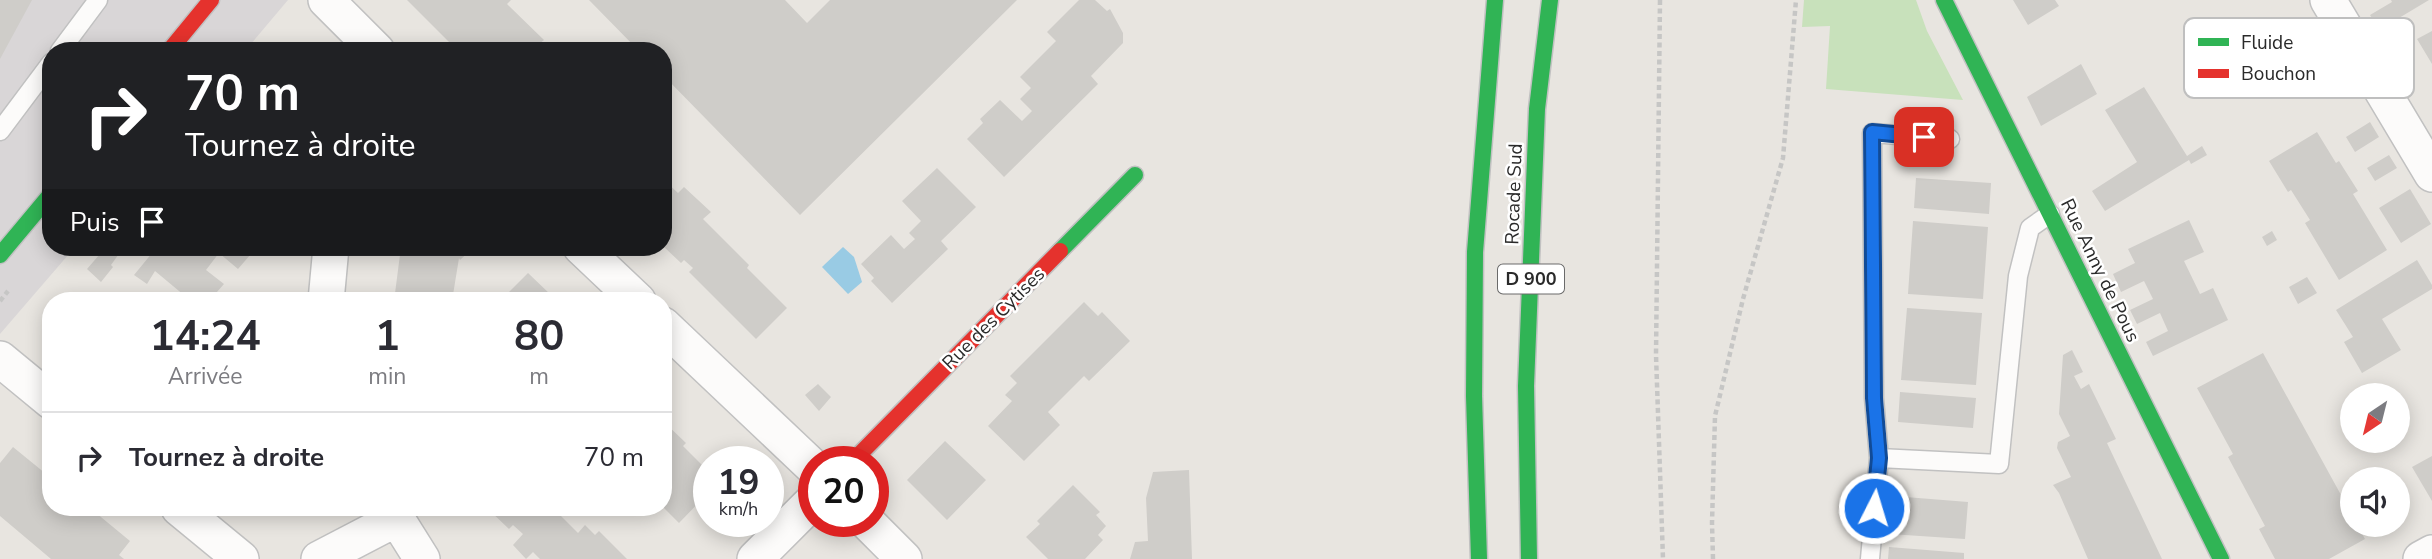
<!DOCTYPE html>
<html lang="fr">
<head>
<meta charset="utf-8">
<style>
  body { margin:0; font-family:"Nunito Sans",sans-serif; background:#f7f7f7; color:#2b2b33; height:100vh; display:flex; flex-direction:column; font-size:26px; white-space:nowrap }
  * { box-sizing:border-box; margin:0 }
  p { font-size:23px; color:#7c7c81 }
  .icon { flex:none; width:38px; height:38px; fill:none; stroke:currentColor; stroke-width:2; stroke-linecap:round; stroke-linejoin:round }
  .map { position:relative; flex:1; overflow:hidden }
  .sheet { position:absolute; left:42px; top:292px; width:630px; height:224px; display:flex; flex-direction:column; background:#fff; border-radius:28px; box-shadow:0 4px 18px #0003 }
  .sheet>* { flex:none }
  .hud { position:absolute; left:42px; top:42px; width:630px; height:214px; border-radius:28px; box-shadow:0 4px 18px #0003; background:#202124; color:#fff; overflow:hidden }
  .needle { width:46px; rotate:215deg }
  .controls { position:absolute; left:2340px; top:383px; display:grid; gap:14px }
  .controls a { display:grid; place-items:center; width:70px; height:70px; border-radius:50%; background:#fff; box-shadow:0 4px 18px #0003; font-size:35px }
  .speed { position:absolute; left:693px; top:446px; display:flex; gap:14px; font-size:35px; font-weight:700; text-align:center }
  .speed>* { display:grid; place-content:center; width:91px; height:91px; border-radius:50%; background:#fff; box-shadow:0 4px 18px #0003; line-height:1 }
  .speed small { font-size:18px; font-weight:400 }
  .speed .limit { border:10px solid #d22; background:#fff; color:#111 }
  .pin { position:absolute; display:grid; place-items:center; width:60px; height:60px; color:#fff; margin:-30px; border-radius:14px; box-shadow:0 4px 10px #0006 }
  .me { position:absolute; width:77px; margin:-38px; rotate:5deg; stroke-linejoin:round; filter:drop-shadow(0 0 5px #0008) }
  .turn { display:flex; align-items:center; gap:24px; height:147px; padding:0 28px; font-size:32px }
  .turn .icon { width:91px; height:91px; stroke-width:2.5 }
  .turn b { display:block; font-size:49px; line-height:60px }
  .then { display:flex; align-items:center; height:66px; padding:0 28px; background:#0003; gap:14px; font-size:26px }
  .eta { display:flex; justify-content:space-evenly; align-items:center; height:119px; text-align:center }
  .eta b { font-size:42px; font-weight:700; line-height:49px }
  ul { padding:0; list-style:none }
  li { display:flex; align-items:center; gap:21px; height:91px; padding:0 28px; border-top:2px solid #e1e1e2 }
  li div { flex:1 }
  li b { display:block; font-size:26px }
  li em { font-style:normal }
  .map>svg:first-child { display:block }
  .industrial { fill:#d9d6d7 }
  .green { fill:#c8e1bb }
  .water { fill:#99cbe4 }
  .building { fill:#cfcdc9 }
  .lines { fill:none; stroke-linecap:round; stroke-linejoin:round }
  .lane-casing { stroke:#c1c1c1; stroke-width:21 }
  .street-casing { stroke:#c1c1c1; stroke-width:38 }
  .fast-casing { stroke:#c1c1c1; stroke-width:19 }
  .jam-casing { stroke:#c1c1c1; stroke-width:19 }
  .path { stroke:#c6c6c5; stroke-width:4.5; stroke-dasharray:5 3.5; stroke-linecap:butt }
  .lane { stroke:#fcfbfa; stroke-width:18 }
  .street { stroke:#fcfbfa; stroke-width:35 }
  .fast { stroke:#30b455; stroke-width:16 }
  .jam { stroke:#e5322d; stroke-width:16 }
  .route-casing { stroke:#114b97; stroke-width:18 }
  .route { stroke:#1a73e8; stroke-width:12 }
  .labels { text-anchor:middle; stroke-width:5; stroke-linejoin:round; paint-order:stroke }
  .shield { fill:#fff; stroke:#6a6a6a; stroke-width:2 }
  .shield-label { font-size:18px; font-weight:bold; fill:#2a2a2a }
  .street-label { font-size:19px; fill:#2a2a2a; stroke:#fff }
  .key { fill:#fff; stroke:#bfbfbf; stroke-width:2 }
  .key-label { font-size:19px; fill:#2a2a2a }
</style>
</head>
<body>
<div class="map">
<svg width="2432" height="559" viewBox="0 0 2432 559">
  <rect width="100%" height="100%" fill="#e8e5e0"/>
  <path class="industrial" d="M0 0H288L245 51H51V247H75L0 334Z"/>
  <path class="green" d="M1804 0H1916L1927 31 1963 100 1826 89 1830 26 1802 27Z"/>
  <path class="water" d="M843 247 854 257 862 282 848 294 822 267Z"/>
  <path class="building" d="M0 0H32L0 59Z
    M407 0H511L507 4 544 40 539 44 545 51H466L463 48 458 51Z
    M589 0H785L807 23 830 0H1017L800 215 663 75V51H639Z
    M1079 0H1095L1107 11 1110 9 1123 33V43L1091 76 1098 84 1004 177 967 139 983 123 980 119 1000 100 1022 121 1032 111 1020 99 1031 88 1020 77 1056 41 1047 32Z
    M2013 0H2055L2059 6 2028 25Z
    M2391 0H2429L2379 30 2370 15 2392 2Z
    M2432 31V64L2417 39Z
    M2081 64 2097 94 2041 126 2027 97Z
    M2144 87 2187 156 2202 146 2207 155 2191 164 2189 160 2105 211 2092 191 2137 162 2105 110Z
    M2370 122 2379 137 2355 152 2346 137Z
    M2317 132 2336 163 2339 161 2358 191 2353 194 2387 250 2339 280 2305 223 2310 220 2291 190 2288 192 2269 161Z
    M2389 155 2397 168 2375 181 2367 168Z
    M937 168 976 207 941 241 948 249 892 303 871 281 874 278 861 264 891 235 904 249 915 239 909 233 921 221 902 201Z
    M1916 178 1991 183 1989 214 1914 208Z
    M663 179 678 193 684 187 711 212 703 219 749 265 747 268 787 308 756 339 689 272 693 268 684 260 681 263 663 246Z
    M2410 189 2431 224 2401 243 2379 208Z
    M2189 220 2204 252 2184 261 2200 294 2213 288 2228 320 2153 356 2146 342 2168 331 2160 313 2137 324 2130 310 2153 299 2144 281 2121 292 2113 274 2135 263 2128 249Z
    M1913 221 1988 227 1983 299 1908 294Z
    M2272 231 2277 240 2267 246 2262 237Z
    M106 247H116L121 251 111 265 113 267 101 282 87 269Z
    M157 247H257L238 269 219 253 206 270 224 284 209 301H191L155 271 147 284 134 275Z
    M401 247H474L460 260 459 258 452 301H394Z
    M2417 260 2432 285V289L2382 319 2401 350 2362 373 2344 342 2353 337 2336 310Z
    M528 273 551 295 557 301H500Z
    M2307 277 2317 293 2298 304 2289 287Z
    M1084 302 1098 316 1102 312 1130 341 1089 381 1084 376 1048 412 1060 425 1024 461 988 426 1012 401 1005 395 1017 383 1010 376Z
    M1907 308 1982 313 1976 385 1901 380Z
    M2072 350 2083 372 2074 376 2081 389 2089 384 2116 439 2107 443 2162 559H2088L2059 493 2053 485 2071 477 2057 448 2058 442 2070 436 2059 414 2063 355Z
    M2263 353 2352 515V525H2357L2365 539 2329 559H2275L2259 529 2265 526 2228 457 2233 454 2197 388Z
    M818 384 831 397 819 411 805 395Z
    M1900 392 1976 398 1973 428 1898 422Z
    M663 421 686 443 683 446 709 472V492L679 523 663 507V503L670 497 663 490V468L666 465 663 462Z
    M945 441 986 480 947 520 907 480Z
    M13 447 51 478V508H90L130 541 119 555 124 559H51L0 516V463Z
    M2432 456V501L2412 467Z
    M1189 470 1192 559H1130L1135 542 1148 541 1146 498 1153 472Z
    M1073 485 1100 512 1096 515 1106 526 1098 535 1103 540 1085 559H1048L1026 537 1040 524 1037 521Z
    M1893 496 1968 502 1965 539 1890 534Z
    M487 508H553L578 533 585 525 595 535 599 531 627 559H540L533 552 526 559 513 545 523 534 513 525 509 529Z
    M1889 547 1964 553V559H1888Z"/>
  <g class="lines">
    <g class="lane-casing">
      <path id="lane" d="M60 51 98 0
        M0 131 51 63
        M1879 458 1999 464 2018 276 2030 228 2050 214
        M1870 559 1879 458 1874 398 1872 133 1950 139"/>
    </g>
    <g class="street-casing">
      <path id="street" d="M326 0 377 51
        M2328 0 2432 174
        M581 247 638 301
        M326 301 331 247
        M663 325 814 468
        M0 359 51 401
        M179 508 241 559
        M390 508 422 559
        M867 522 904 559
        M319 559 396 519
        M755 559 814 500
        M2421 559 2432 553"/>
    </g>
    <g class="fast-casing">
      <path id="fast" d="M1944 0 2221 559
        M1060 251 1135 175
        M0 255 51 194
        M1479 559 1474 396 1475 252 1495 0
        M1529 559 1526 386 1537 109 1550 0"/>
    </g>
    <g class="jam-casing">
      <path id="jam" d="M169 51 211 0
        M852 462 1060 251"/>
    </g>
    <path class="path" d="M1660 0 1656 355 1663 559
      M0 301 8 291
      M1713 559 1712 523 1715 416 1743 299 1783 158 1796 0"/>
    <use href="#lane" class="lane"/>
    <use href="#street" class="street"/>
    <use href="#fast" class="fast"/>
    <use href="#jam" class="jam"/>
  </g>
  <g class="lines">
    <g class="route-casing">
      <path id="route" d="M1874 508 1879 458 1874 398 1872 132 1924 137"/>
    </g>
    <use href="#route" class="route"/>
  </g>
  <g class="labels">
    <rect class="shield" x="1498" y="264.5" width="66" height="29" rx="5"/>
    <g class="shield-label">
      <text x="1531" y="285">D 900</text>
    </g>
    <g class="street-label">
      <text transform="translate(1513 194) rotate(-88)" y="7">Rocade Sud</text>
      <text transform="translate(2101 270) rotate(64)" y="7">Rue Anny de Pous</text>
      <text transform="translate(993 318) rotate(-45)" y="7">Rue des Cytises</text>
    </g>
  </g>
  <rect x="2184" y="18" width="230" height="80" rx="10" class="key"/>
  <rect x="2198" y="38" width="31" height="8" fill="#30b455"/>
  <rect x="2198" y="69" width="31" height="9" fill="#e5322d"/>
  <g class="key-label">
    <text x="2241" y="49">Fluide</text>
    <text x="2241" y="80">Bouchon</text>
  </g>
</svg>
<div class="controls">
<a><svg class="needle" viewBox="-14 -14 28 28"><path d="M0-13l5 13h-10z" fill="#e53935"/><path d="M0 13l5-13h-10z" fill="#7c7c81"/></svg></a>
<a><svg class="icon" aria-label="sound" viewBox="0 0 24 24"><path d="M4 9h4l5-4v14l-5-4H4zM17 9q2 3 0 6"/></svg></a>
</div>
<div class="speed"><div>19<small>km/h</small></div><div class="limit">20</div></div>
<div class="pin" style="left:1924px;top:137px;background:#d93025"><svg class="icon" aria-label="arrive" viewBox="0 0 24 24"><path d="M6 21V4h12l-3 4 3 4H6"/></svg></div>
<svg class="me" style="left:1874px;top:508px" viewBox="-20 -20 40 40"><circle r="17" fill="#1a73e8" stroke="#fff" stroke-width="3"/><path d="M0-11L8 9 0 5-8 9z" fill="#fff"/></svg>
<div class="hud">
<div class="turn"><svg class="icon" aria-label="right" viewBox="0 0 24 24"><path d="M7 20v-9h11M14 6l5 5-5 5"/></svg><div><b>70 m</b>Tournez à droite</div></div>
<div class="then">Puis<svg class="icon" aria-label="arrive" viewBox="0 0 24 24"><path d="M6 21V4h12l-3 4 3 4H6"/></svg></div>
</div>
<section class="sheet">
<div class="eta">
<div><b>14:24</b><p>Arrivée</p></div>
<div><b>1</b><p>min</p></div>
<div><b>80</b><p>m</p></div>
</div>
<ul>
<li><svg class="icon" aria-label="right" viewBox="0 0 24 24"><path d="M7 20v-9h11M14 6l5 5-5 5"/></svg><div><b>Tournez à droite</b></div><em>70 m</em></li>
</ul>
</section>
</div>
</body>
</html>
